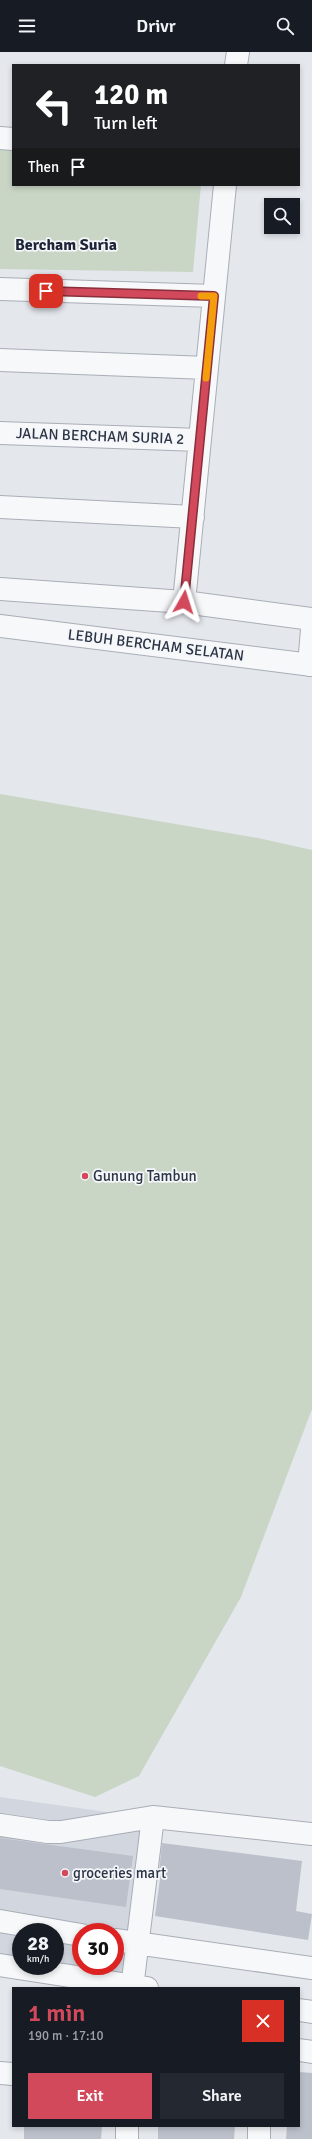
<!DOCTYPE html>
<html lang="en">
<head>
<meta charset="utf-8">
<style>
  body { margin:0; font-family:Signika,sans-serif; background:#242831; color:#f1f3f6; height:100vh; display:flex; flex-direction:column; font-size:15px; white-space:nowrap }
  * { box-sizing:border-box; margin:0 }
  p { font-size:13px; color:#9ea1a6 }
  .icon { flex:none; width:22px; height:22px; fill:none; stroke:currentColor; stroke-width:2; stroke-linecap:round; stroke-linejoin:round }
  .map { position:relative; flex:1; overflow:hidden }
  .panel { position:absolute; left:12px; top:1935px; width:288px; height:140px; display:flex; flex-direction:column; background:#171b24; border-radius:0px; box-shadow:0 2px 6px #0003 }
  .panel>* { flex:none }
  .hud { position:absolute; left:12px; top:12px; width:288px; height:122px; border-radius:0px; box-shadow:0 2px 6px #0003; background:#202124; color:#fff; overflow:hidden }
  .buttons { position:absolute; left:264px; top:146px; display:grid; gap:8px }
  .buttons a { display:grid; place-items:center; width:36px; height:36px; border-radius:0px; background:#171b24; box-shadow:0 2px 6px #0003; font-size:20px }
  .speed { position:absolute; left:12px; top:1871px; display:flex; gap:8px; font-size:20px; font-weight:700; text-align:center }
  .speed>* { display:grid; place-content:center; width:52px; height:52px; border-radius:50%; background:#171b24; box-shadow:0 2px 6px #0003; line-height:1 }
  .speed small { font-size:10px; font-weight:400 }
  .speed .limit { border:6px solid #d22; background:#fff; color:#111 }
  .pin { position:absolute; display:grid; place-items:center; width:34px; height:34px; color:#fff; margin:-17px; border-radius:8px; box-shadow:0 2px 6px #0006 }
  .me { position:absolute; width:44px; margin:-22px; rotate:6deg; stroke-linejoin:round; filter:drop-shadow(0 0 3px #0008) }
  .turn { display:flex; align-items:center; gap:14px; height:84px; padding:0 16px; font-size:18px }
  .turn .icon { width:52px; height:52px; stroke-width:2.5 }
  .turn b { display:block; font-size:28px; line-height:34px }
  .then { display:flex; align-items:center; height:38px; padding:0 16px; background:#0003; gap:8px; font-size:15px }
  .round { display:grid; place-items:center; flex:none; width:42px; height:42px; border-radius:0px; background:#242831 }
  .head { display:flex; align-items:center; justify-content:space-between; height:68px; padding:0 16px }
  h1 { font-size:24px; font-weight:600; line-height:30px; color:#d1495b }
  .button { display:flex; gap:8px; margin-top:auto; padding:8px 16px }
  .button a { flex:1; height:46px; border-radius:0px; background:#d1495b; color:#fff; font-size:16px; font-weight:600; line-height:46px; text-align:center }
  .button a+a { background:#242831; color:#f1f3f6 }
  header { display:flex; justify-content:space-between; align-items:center; height:52px; padding:0 16px; background:#171b24; font-size:18px; font-weight:600 }
  .map>svg:first-child { display:block }
  .built { fill:#d2d6de; fill-rule:evenodd }
  .green { fill:#c9d6c5 }
  .building { fill:#bbc0ca }
  .lines { fill:none; stroke-linecap:round; stroke-linejoin:round }
  .minor-casing { stroke:#a9aeb7; stroke-width:24 }
  .minor { stroke:#f7f8fa; stroke-width:22 }
  .route-casing { stroke:#882f3b; stroke-width:10 }
  .route { stroke:#d1495b; stroke-width:7 }
  .slow { stroke:#f59e0b; stroke-width:7 }
  .poi-dot { fill:#d1495b; stroke:#f4f6f9; stroke-width:1.5 }
  .labels { text-anchor:middle; stroke-width:3.5; stroke-linejoin:round; paint-order:stroke }
  .street-label { font-size:15px; fill:#2b3445; stroke:#f4f6f9 }
  .poi-label { font-size:15px; fill:#2b3445; stroke:#f4f6f9; text-anchor:start }
  .neighbourhood-label { font-size:16px; font-weight:bold; fill:#1d2536; stroke:#f4f6f9 }
</style>
</head>
<body>
<header><svg class="icon" aria-label="menu" viewBox="0 0 24 24"><path d="M4 6h16M4 12h16M4 18h16"/></svg>Drivr<svg class="icon" aria-label="search" viewBox="0 0 24 24"><circle cx="10" cy="10" r="6"/><path d="M15 15l6 6"/></svg></header>
<div class="map">
<svg width="312" height="2087" viewBox="0 0 312 2087">
  <rect width="100%" height="100%" fill="#e4e7ec"/>
  <path class="built" d="M0 1745 149 1766 132 1931 0 1913ZM21 1880H55V1914H21ZM81 1880H115V1914H81Z"/>
  <path class="green" d="M0 93 13 94V133H201L193 220 0 217Z
    M0 742 258 786 312 798V1357L241 1545 139 1724 95 1745 0 1714Z"/>
  <path class="building" d="M0 1786 133 1804 126 1855 0 1837Z
    M162 1791 302 1809 296 1859 312 1862 308 1888 155 1864 161 1820H159Z
    M299 2020 312 2021V2087H286L287 2074H299Z
    M24 2074H102L101 2087H24Z
    M158 2074H235L234 2087H158Z"/>
  <g class="lines">
    <g class="minor-casing">
      <path id="minor" d="M236 13 238 0
        M0 86 13 87
        M0 237 214 244
        M0 308 207 316
        M0 381 200 388
        M0 455 193 465
        M0 537 184 550 312 567
        M184 550 225 133
        M0 574 312 613
        M309 613 312 578
        M0 1773 48 1780H61L153 1765 312 1782
        M0 1869 81 1883
        M115 1888 312 1916
        M0 1913 147 1936
        M132 1936 153 1765
        M299 1958 312 1960
        M299 1998 312 2000
        M0 2021 13 2022
        M127 2087V2074
        M259 2087V2074"/>
    </g>
    <use href="#minor" class="minor"/>
  </g>
  <g class="lines">
    <g class="route-casing">
      <path id="route" d="M46 239 214 244 184 550"/>
    </g>
    <use href="#route" class="route"/>
    <path class="slow" d="M201 244H214L206 326"/>
  </g>
  <g class="poi-dot">
    <circle cx="85" cy="1124" r="4"/>
    <circle cx="65" cy="1821" r="4"/>
  </g>
  <g class="labels">
    <g class="street-label">
      <text transform="translate(100 384) rotate(2)" y="5">JALAN BERCHAM SURIA 2</text>
      <text transform="translate(156 593) rotate(7)" y="5">LEBUH BERCHAM SELATAN</text>
    </g>
    <g class="poi-label">
      <text x="93" y="1129">Gunung Tambun</text>
      <text x="73" y="1826">groceries mart</text>
    </g>
    <g class="neighbourhood-label">
      <text x="66" y="198">Bercham Suria</text>
    </g>
  </g>
</svg>
<div class="buttons">
<a><svg class="icon" aria-label="search" viewBox="0 0 24 24"><circle cx="10" cy="10" r="6"/><path d="M15 15l6 6"/></svg></a>
</div>
<div class="speed"><div>28<small>km/h</small></div><div class="limit">30</div></div>
<div class="pin" style="left:46px;top:239px;background:#d93025"><svg class="icon" aria-label="arrive" viewBox="0 0 24 24"><path d="M6 21V4h12l-3 4 3 4H6"/></svg></div>
<svg class="me" style="left:184px;top:550px" viewBox="-20 -20 40 40"><path d="M0-17L14 15 0 8-14 15z" fill="#d1495b" stroke="#fff" stroke-width="4"/></svg>
<div class="hud">
<div class="turn"><svg class="icon" aria-label="left" viewBox="0 0 24 24"><path d="M17 20v-9H6M10 6l-5 5 5 5"/></svg><div><b>120 m</b>Turn left</div></div>
<div class="then">Then<svg class="icon" aria-label="arrive" viewBox="0 0 24 24"><path d="M6 21V4h12l-3 4 3 4H6"/></svg></div>
</div>
<section class="panel">
<div class="head"><div><h1>1 min</h1><p>190 m · 17:10</p></div><a class="round" style="background:#d93025;color:#fff"><svg class="icon" aria-label="close" viewBox="0 0 24 24"><path d="M6 6l12 12M18 6L6 18"/></svg></a></div>
<div class="button"><a>Exit</a><a>Share</a></div>
</section>
</div>
</body>
</html>
